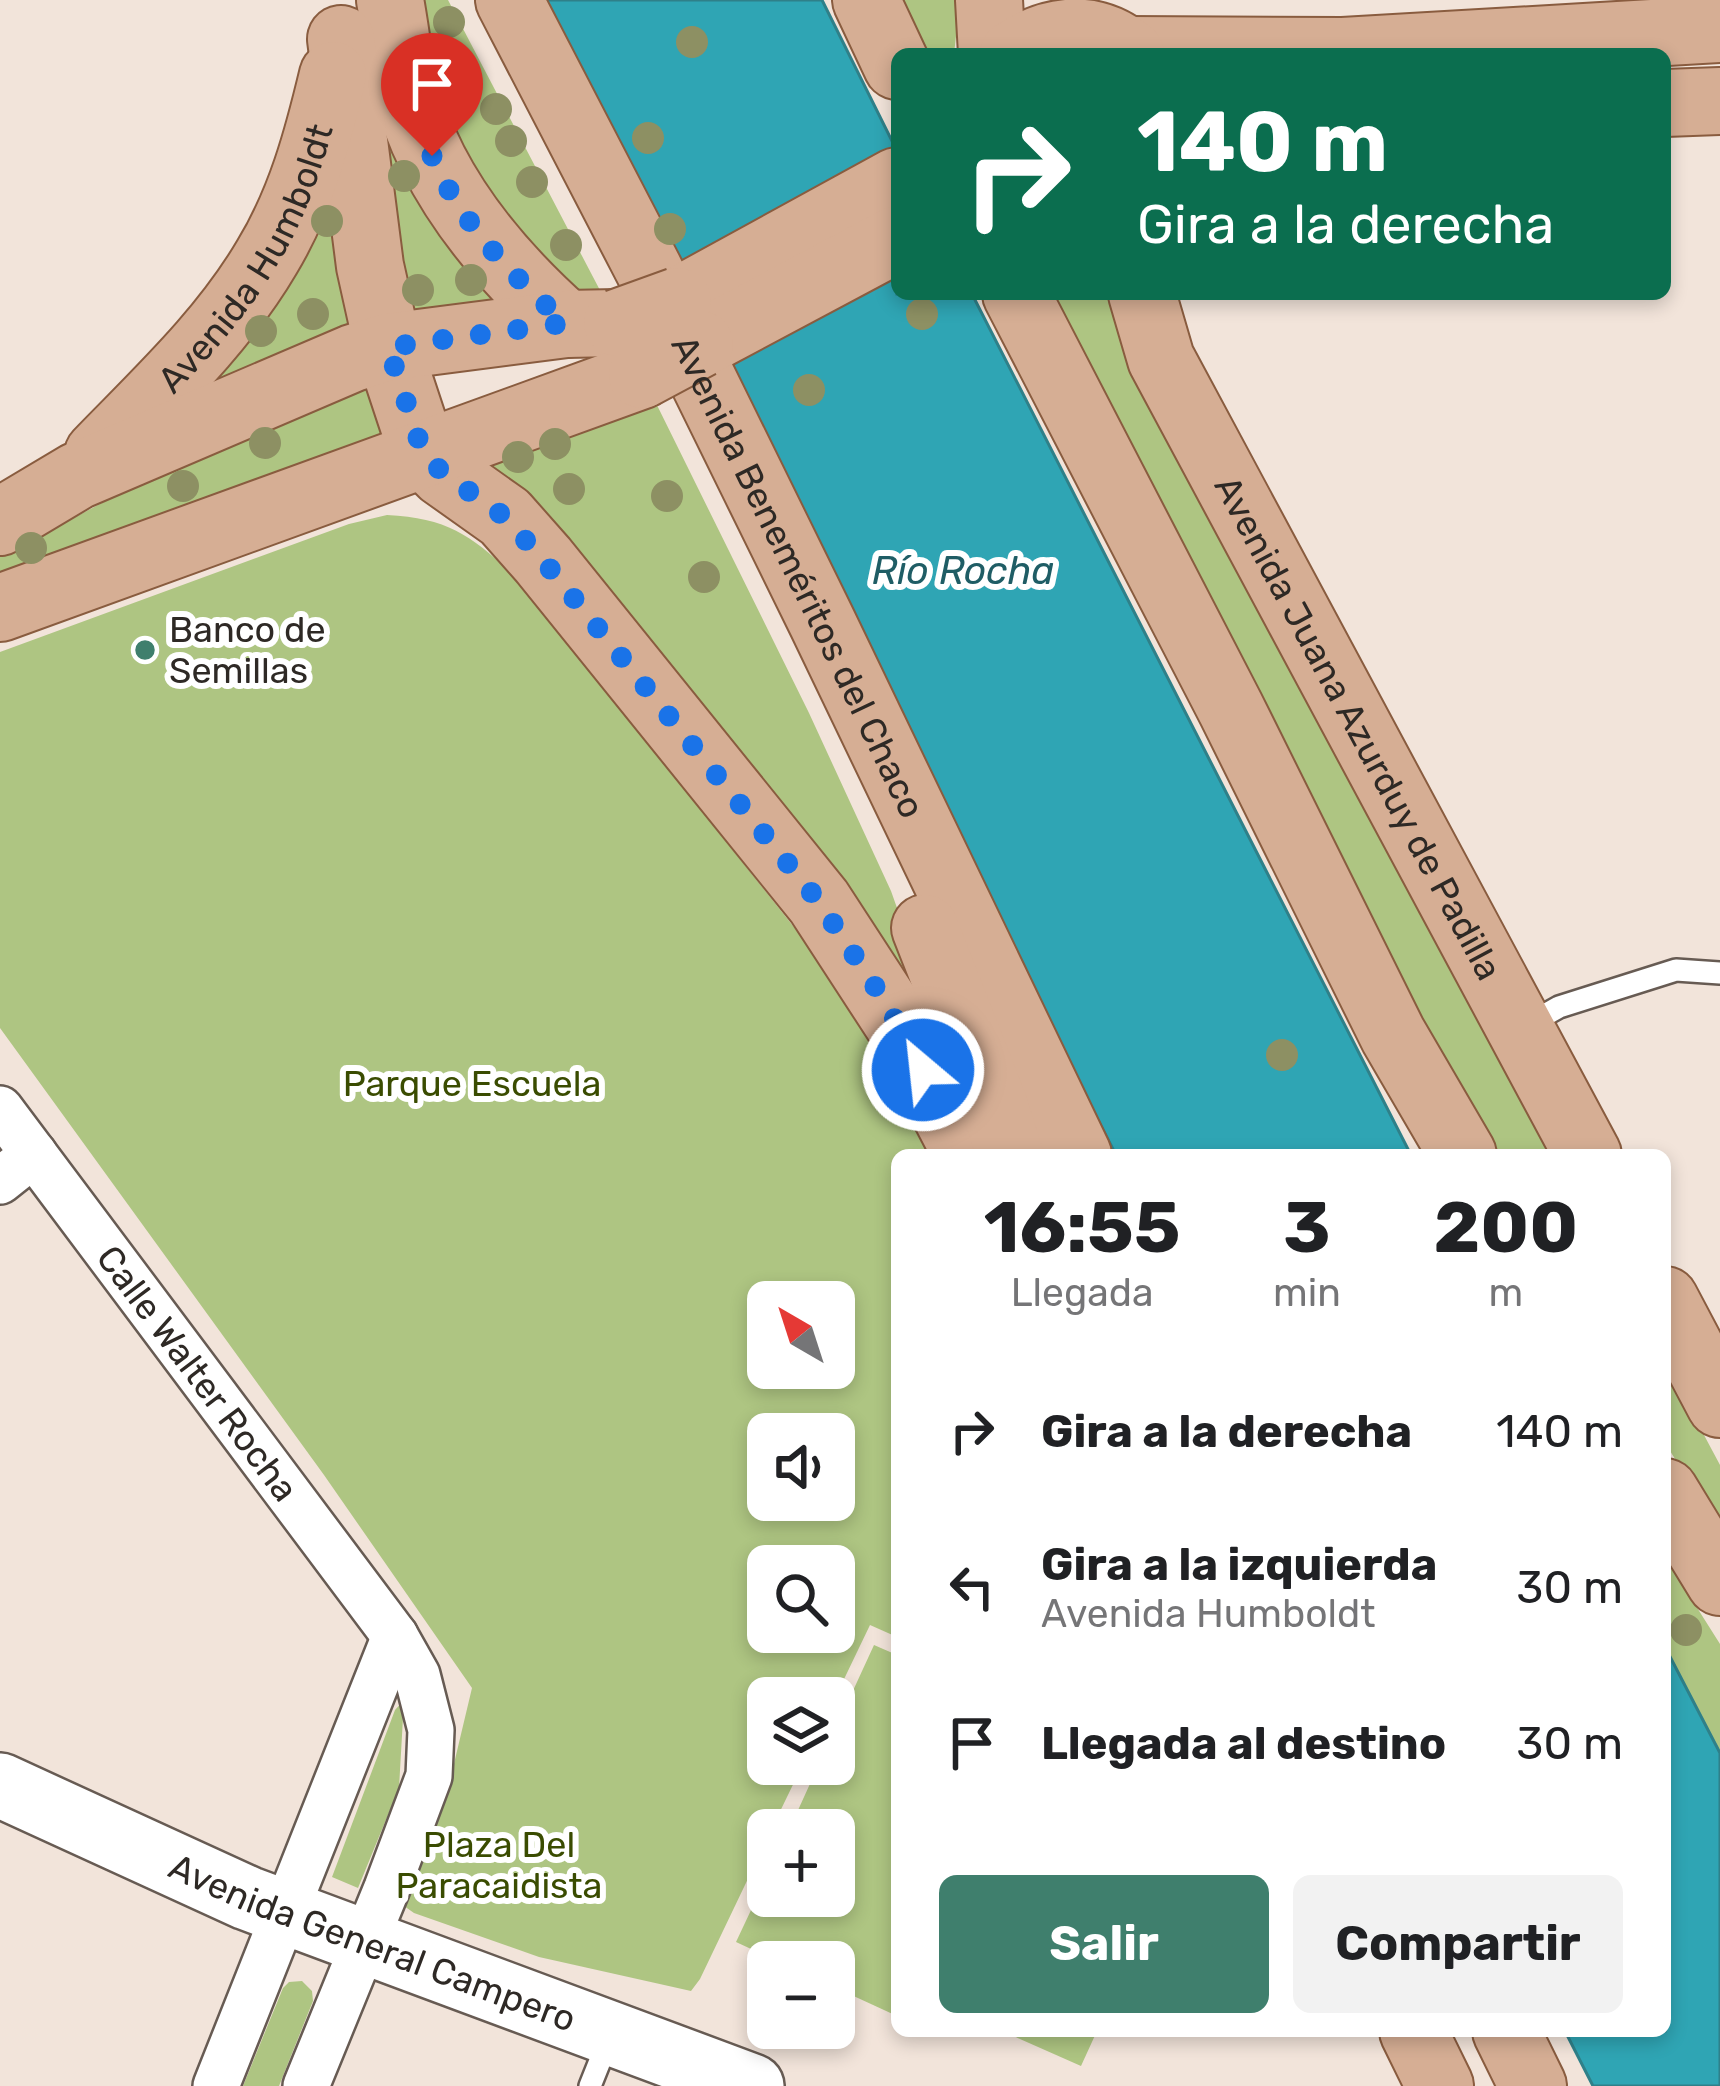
<!DOCTYPE html>
<html lang="es">
<head>
<meta charset="utf-8">
<style>
  body { margin:0; font-family:Rubik,sans-serif; background:#f2f2f2; color:#202124; height:100vh; display:flex; flex-direction:column; font-size:45px; white-space:nowrap }
  * { box-sizing:border-box; margin:0 }
  p { font-size:39px; color:#757577 }
  .icon { flex:none; width:66px; height:66px; fill:none; stroke:currentColor; stroke-width:2; stroke-linecap:round; stroke-linejoin:round }
  .map { position:relative; flex:1; overflow:hidden }
  .sheet { position:absolute; left:891px; top:1149px; width:780px; height:888px; display:flex; flex-direction:column; background:#fff; border-radius:18px; box-shadow:0 6px 18px #0003 }
  .sheet>* { flex:none }
  .banner { position:absolute; left:891px; top:48px; width:780px; height:252px; border-radius:18px; box-shadow:0 6px 18px #0003; background:#0b6e4f; color:#fff; overflow:hidden }
  .needle { width:78px; rotate:321deg }
  .fabs { position:absolute; left:747px; top:1281px; display:grid; gap:24px }
  .fabs a { display:grid; place-items:center; width:108px; height:108px; border-radius:18px; background:#fff; box-shadow:0 6px 18px #0003; font-size:60px }
  .pin { position:absolute; display:grid; place-items:center; width:102px; height:102px; color:#fff; margin:-123px -51px; border-radius:50% 50% 50% 0; rotate:-45deg; box-shadow:0 0 12px #0007 }
  .pin .icon { rotate:45deg }
  .me { position:absolute; width:132px; margin:-66px; rotate:332deg; stroke-linejoin:round; filter:drop-shadow(0 0 9px #0008) }
  .turn { display:flex; align-items:center; gap:42px; height:252px; padding:0 48px; font-size:54px }
  .turn .icon { width:156px; height:156px; stroke-width:2.5 }
  .turn b { display:block; font-size:84px; line-height:102px }
  .eta { display:flex; justify-content:space-evenly; align-items:center; height:204px; text-align:center }
  .eta b { font-size:72px; font-weight:700; line-height:84px }
  .primary-button { display:flex; gap:24px; margin-top:auto; padding:24px 48px }
  .primary-button a { flex:1; height:138px; border-radius:18px; background:#3f7f6d; color:#fff; font-size:48px; font-weight:700; line-height:138px; text-align:center }
  .primary-button a+a { background:#f2f2f2; color:#202124 }
  ul { padding:0; list-style:none }
  li { display:flex; align-items:center; gap:36px; height:156px; padding:0 48px }
  li div { flex:1 }
  li b { display:block; font-size:45px }
  li em { font-style:normal }
  .map>svg:first-child { display:block }
  .green { fill:#aec582; fill-rule:evenodd }
  .water { fill:#2fa5b4; stroke:#2f8089; stroke-width:3 }
  .lines { fill:none; stroke-linecap:round; stroke-linejoin:round }
  .lane-casing { stroke:#675b53; stroke-width:26 }
  .street-casing { stroke:#675b53; stroke-width:50 }
  .secondary-casing { stroke:#675b53; stroke-width:68 }
  .primary-casing { stroke:#895c3f; stroke-width:70 }
  .lane { stroke:#fff; stroke-width:21 }
  .street { stroke:#fff; stroke-width:45 }
  .secondary { stroke:#fff; stroke-width:63 }
  .primary { stroke:#d6ae94; stroke-width:66 }
  .primary-bridge-casing { stroke:#895c3f; stroke-width:70; stroke-linecap:butt }
  .primary-bridge { stroke:#d6ae94; stroke-width:66 }
  .tree { fill:#8d9063 }
  .route { stroke:#1a73e8; stroke-width:21; stroke-dasharray:0 37.8 }
  .poi-dot { fill:#3f7f6d; stroke:#fff; stroke-width:4.5 }
  .labels { text-anchor:middle; stroke-width:12; stroke-linejoin:round; paint-order:stroke }
  .street-label { font-size:36px; fill:#2e2925; stroke:#fff }
  .poi-label { font-size:36px; fill:#2e2925; stroke:#fff; text-anchor:start }
  .park-label { font-size:36px; fill:#3a4c01; stroke:#fff }
  .water-label { font-size:39px; font-style:italic; fill:#1f5d65; stroke:#fff }
</style>
</head>
<body>
<div class="map">
<svg width="1720" height="2086" viewBox="0 0 1720 2086">
  <rect width="100%" height="100%" fill="#f2e4da"/>
  <path class="green" d="M415 0H448L603 296 555 289 454 156Z
    M899 0H960L954 54H925Z
    M370 13 510 301 407 317Z
    M324 178 359 325 183 396Z
    M1048 294H1117L1556 1155H1493L1458 1095Z
    M372 378 392 438 0 577V557L245 427Z
    M651 393 809 713 891 891 985 1155 458 469Z
    M387 515C451 518 474 538 519 580L850 998 929 1155H897V1637L870 1625 834 1700 768 1698V1764H803L771 1830H768V1837L700 1979 691 1991 539 1957 414 1913 404 1906 452 1772 472 1688 324 1475 0 1028V652L349 524ZM768 1302H834V1368H768ZM768 1434H834V1500H768ZM768 1566H834V1632H768Z
    M1665 1362 1720 1465V1530L1665 1443Z
    M1665 1557 1720 1644V1753L1665 1647Z
    M874 1645 897 1655V2016L834 1987V1962H779L736 1942 768 1874V1896H834V1830H789L819 1764H834V1732Z
    M404 1700 399 1788 358 1888 332 1877 395 1710Z
    M302 1981 312 1991 313 2001 279 2086H243L283 1988 289 1982Z
    M1002 2031H1097L1081 2066Z"/>
  <path class="water" d="M521 0H822L897 151V294H972L1411 1155H1116Z
    M1665 1647 1720 1753V2086H1593L1565 2031H1665Z"/>
  <g class="lines">
    <g class="lane-casing">
      <path id="lane" d="M1527 1025 1559 1007 1676 970 1720 973
        M590 2086 610 2036"/>
    </g>
    <g class="street-casing">
      <g id="street">
        <path id="s1" d="M0 1109 395 1636 417 1675 431 1730 429 1776 387 1888 306 2086"/>
        <path d="M0 1181 34 1154"/>
        <path d="M216 2086 395 1636"/>
      </g>
    </g>
    <g class="secondary-casing">
      <g id="secondary">
        <path id="s2" d="M0 1785 247 1898 752 2086"/>
      </g>
    </g>
    <g class="primary-casing">
      <g id="primary">
        <path d="M390 0C395 27 398 55 404 82 427 179 493 259 566 324"/>
        <path id="s3" d="M509 0 649 270 822 622 1078 1155"/>
        <path d="M866 0 897 66"/>
        <path d="M989 0 992 54"/>
        <path d="M341 39 370 266 388 347 423 453 443 473 505 517 543 560 819 902 901 1028 967 1155"/>
        <path d="M1127 50 1343 51 1720 29"/>
        <path d="M1013 54C1051 28 1094 23 1131 54"/>
        <path d="M1665 103 1720 101"/>
        <path d="M1016 294 1231 709 1393 1035 1463 1155"/>
        <path id="s4" d="M1142 294 1161 359 1588 1155"/>
        <path d="M678 301 897 181"/>
        <path d="M700 344 897 239"/>
        <path id="s5" d="M98 454C158 392 223 332 267 257 301 201 318 138 333 75"/>
        <path d="M0 522 77 476 353 358 388 347 566 324 617 323"/>
        <path d="M0 608 642 375"/>
        <path d="M925 928 994 1104 1010 1155"/>
        <path d="M1665 1300 1720 1404"/>
        <path d="M1665 1492 1720 1582"/>
        <path d="M1413 2031 1440 2086"/>
        <path d="M1506 2031 1533 2086"/>
      </g>
    </g>
    <use href="#lane" class="lane"/>
    <use href="#street" class="street"/>
    <use href="#secondary" class="secondary"/>
    <use href="#primary" class="primary"/>
    <g class="primary-bridge-casing">
      <path id="primary-bridge" d="M617 323 678 301
        M642 375 700 344"/>
    </g>
    <use href="#primary-bridge" class="primary-bridge"/>
  </g>
  <g class="tree">
    <circle cx="449" cy="22" r="16"/>
    <circle cx="692" cy="42" r="16"/>
    <circle cx="496" cy="109" r="16"/>
    <circle cx="648" cy="138" r="16"/>
    <circle cx="511" cy="141" r="16"/>
    <circle cx="404" cy="176" r="16"/>
    <circle cx="532" cy="182" r="16"/>
    <circle cx="327" cy="221" r="16"/>
    <circle cx="670" cy="229" r="16"/>
    <circle cx="566" cy="245" r="16"/>
    <circle cx="471" cy="280" r="16"/>
    <circle cx="418" cy="290" r="16"/>
    <circle cx="313" cy="314" r="16"/>
    <circle cx="922" cy="314" r="16"/>
    <circle cx="261" cy="331" r="16"/>
    <circle cx="809" cy="390" r="16"/>
    <circle cx="265" cy="443" r="16"/>
    <circle cx="555" cy="444" r="16"/>
    <circle cx="518" cy="457" r="16"/>
    <circle cx="183" cy="486" r="16"/>
    <circle cx="569" cy="489" r="16"/>
    <circle cx="667" cy="496" r="16"/>
    <circle cx="31" cy="548" r="16"/>
    <circle cx="704" cy="577" r="16"/>
    <circle cx="1282" cy="1055" r="16"/>
    <circle cx="1686" cy="1630" r="16"/>
  </g>
  <g class="lines">
    <path class="route" d="M432 156C460 222 513 277 566 323L388 347 423 453 443 473 505 517 543 560 819 902 884 1000 923 1070"/>
  </g>
  <circle class="poi-dot" cx="145" cy="650" r="12"/>
  <g class="labels">
    <g class="street-label">
      <text dy="13" stroke="none"><textPath href="#s5" startOffset="249">Avenida Humboldt</textPath></text>
      <text dy="13" stroke="none"><textPath href="#s3" startOffset="645">Avenida Beneméritos del Chaco</textPath></text>
      <text dy="13" stroke="none"><textPath href="#s4" startOffset="486">Avenida Juana Azurduy de Padilla</textPath></text>
      <text dy="13" stroke="none"><textPath href="#s1" startOffset="330">Calle Walter Rocha</textPath></text>
      <text dy="13" stroke="none"><textPath href="#s2" startOffset="405">Avenida General Campero</textPath></text>
    </g>
    <g class="poi-label">
      <text x="169" y="642">Banco de<tspan x="169" dy="41">Semillas</tspan></text>
    </g>
    <g class="park-label">
      <text x="472" y="1096">Parque Escuela</text>
      <text x="499" y="1857">Plaza Del<tspan x="499" dy="41">Paracaidista</tspan></text>
    </g>
    <g class="water-label">
      <text x="963" y="584">Río Rocha</text>
    </g>
  </g>
</svg>
<div class="fabs">
<a><svg class="needle" viewBox="-14 -14 28 28"><path d="M0-13l5 13h-10z" fill="#e53935"/><path d="M0 13l5-13h-10z" fill="#757577"/></svg></a>
<a><svg class="icon" aria-label="sound" viewBox="0 0 24 24"><path d="M4 9h4l5-4v14l-5-4H4zM17 9q2 3 0 6"/></svg></a>
<a><svg class="icon" aria-label="search" viewBox="0 0 24 24"><circle cx="10" cy="10" r="6"/><path d="M15 15l6 6"/></svg></a>
<a><svg class="icon" aria-label="layers" viewBox="0 0 24 24"><path d="M12 4l9 5-9 5-9-5zM3 14l9 5 9-5"/></svg></a>
<a>+</a>
<a>−</a>
</div>
<div class="pin" style="left:432px;top:156px;background:#d93025"><svg class="icon" aria-label="arrive" viewBox="0 0 24 24"><path d="M6 21V4h12l-3 4 3 4H6"/></svg></div>
<svg class="me" style="left:923px;top:1070px" viewBox="-20 -20 40 40"><circle r="17" fill="#1a73e8" stroke="#fff" stroke-width="3"/><path d="M0-11L8 9 0 5-8 9z" fill="#fff"/></svg>
<div class="banner">
<div class="turn"><svg class="icon" aria-label="right" viewBox="0 0 24 24"><path d="M7 20v-9h11M14 6l5 5-5 5"/></svg><div><b>140 m</b>Gira a la derecha</div></div>
</div>
<section class="sheet">
<div class="eta">
<div><b>16:55</b><p>Llegada</p></div>
<div><b>3</b><p>min</p></div>
<div><b>200</b><p>m</p></div>
</div>
<ul>
<li><svg class="icon" aria-label="right" viewBox="0 0 24 24"><path d="M7 20v-9h11M14 6l5 5-5 5"/></svg><div><b>Gira a la derecha</b></div><em>140 m</em></li>
<li><svg class="icon" aria-label="left" viewBox="0 0 24 24"><path d="M17 20v-9H6M10 6l-5 5 5 5"/></svg><div><b>Gira a la izquierda</b><p>Avenida Humboldt</p></div><em>30 m</em></li>
<li><svg class="icon" aria-label="arrive" viewBox="0 0 24 24"><path d="M6 21V4h12l-3 4 3 4H6"/></svg><div><b>Llegada al destino</b></div><em>30 m</em></li>
</ul>
<div class="primary-button"><a>Salir</a><a>Compartir</a></div>
</section>
</div>
</body>
</html>
